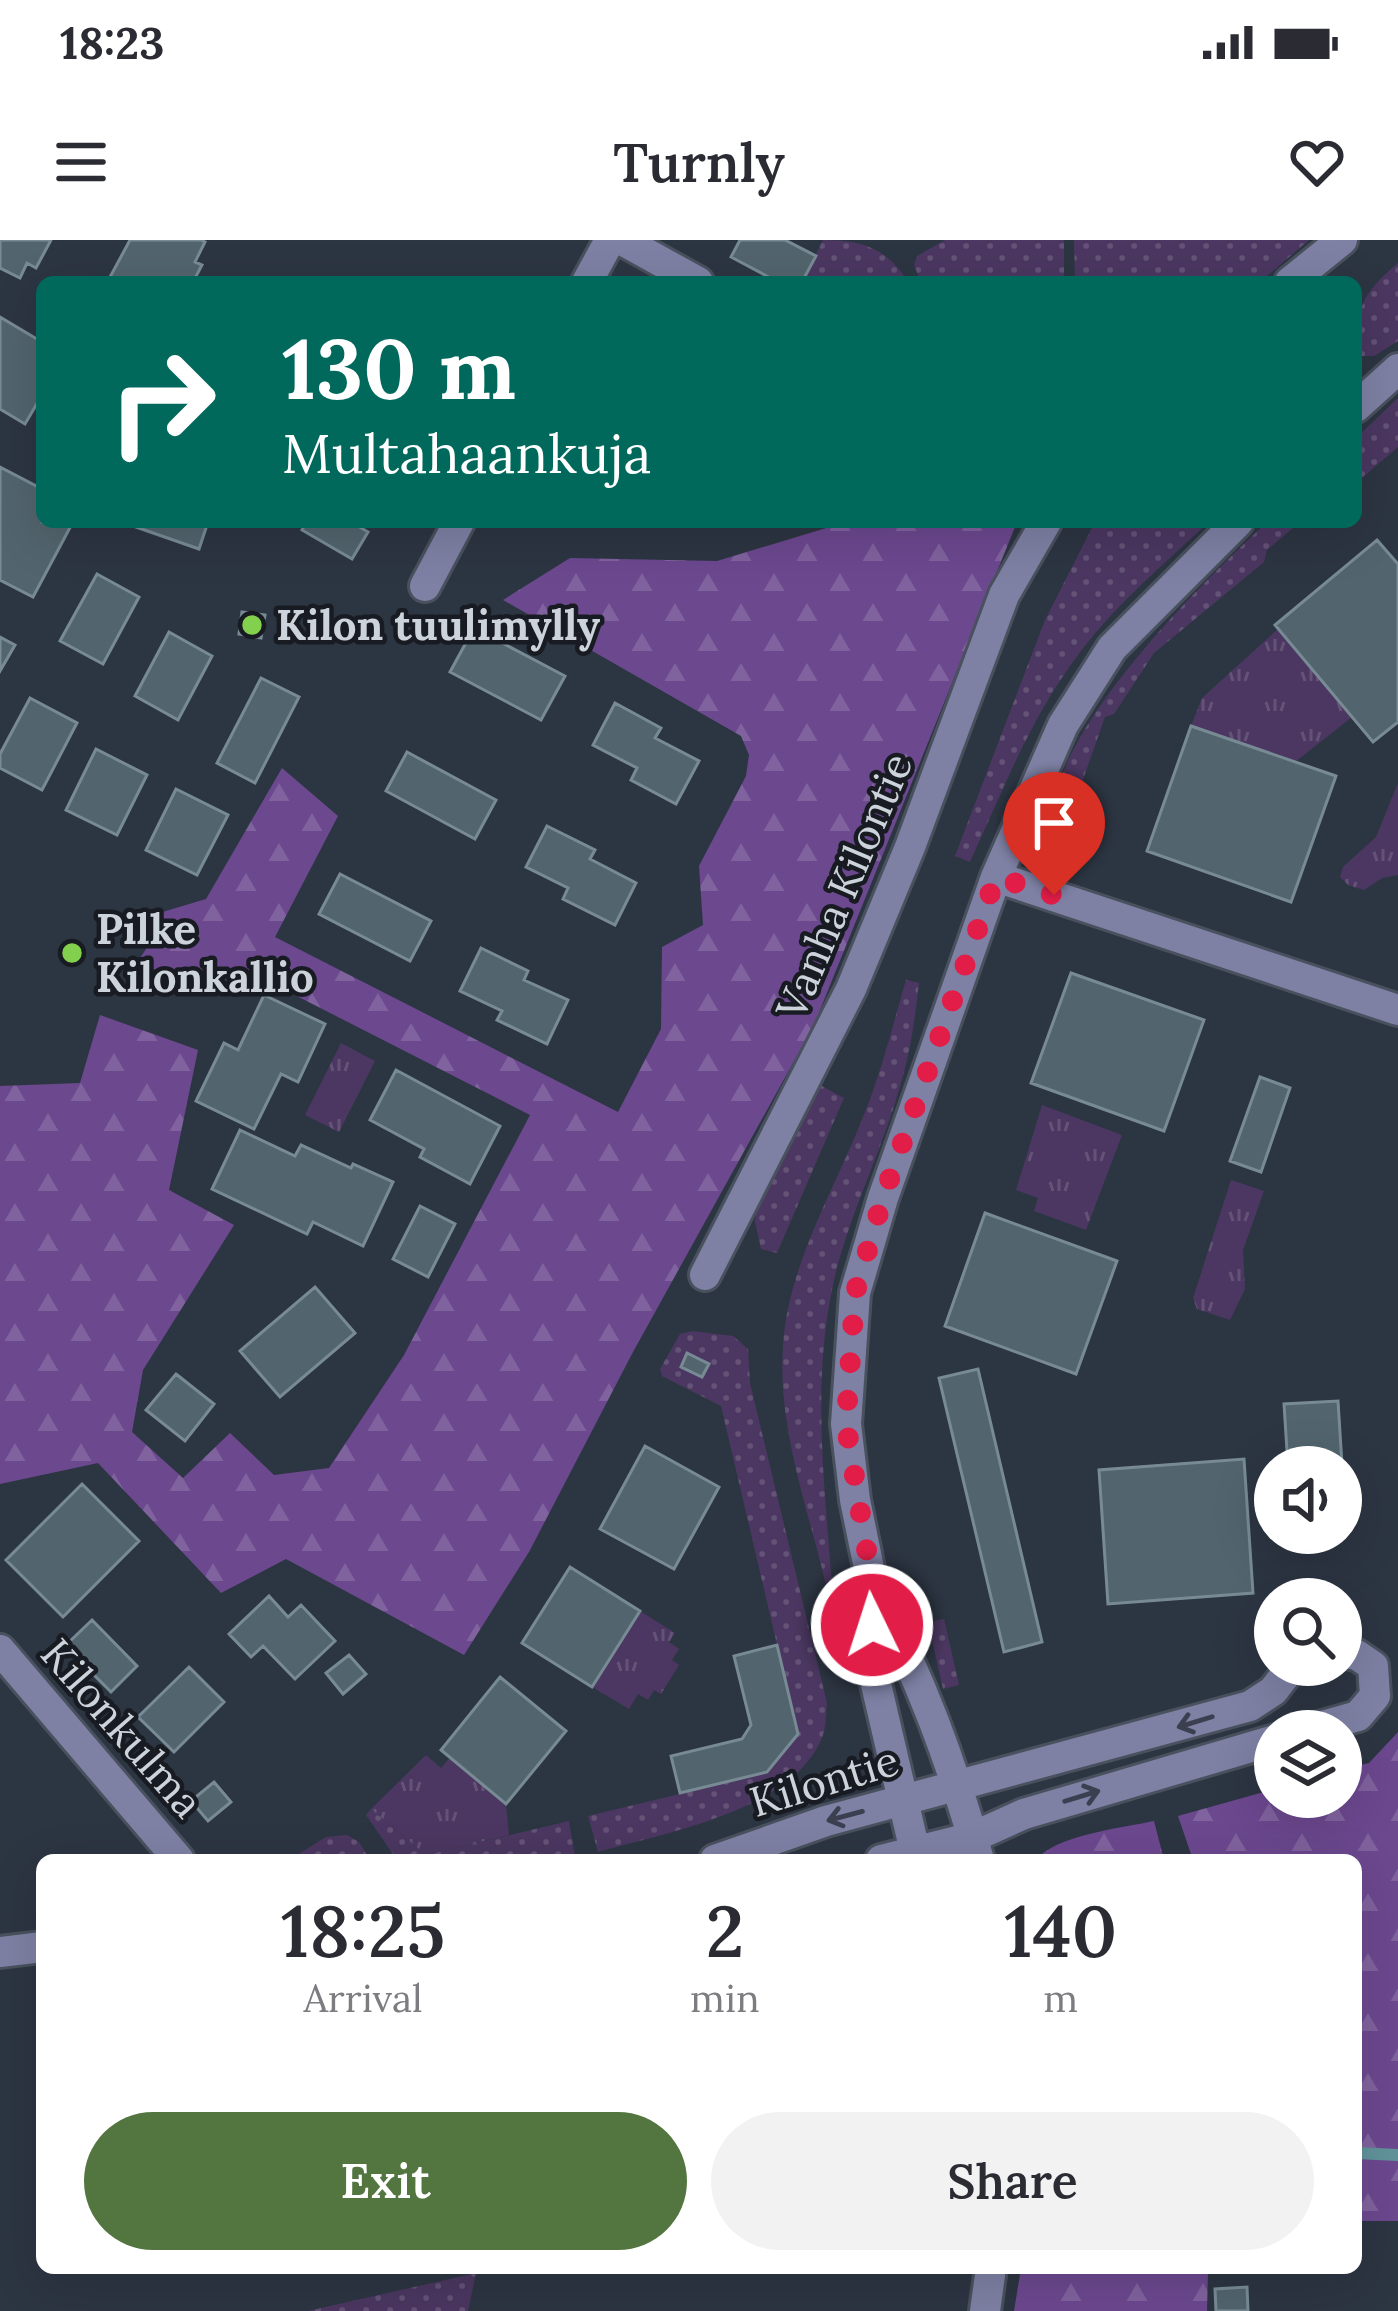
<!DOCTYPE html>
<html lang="en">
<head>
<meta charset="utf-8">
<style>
  body { margin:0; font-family:Lora,serif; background:#f2f2f3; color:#2b2b33; height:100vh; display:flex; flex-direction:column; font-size:45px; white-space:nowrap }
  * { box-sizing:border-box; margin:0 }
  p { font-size:39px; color:#7c7c81 }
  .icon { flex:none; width:66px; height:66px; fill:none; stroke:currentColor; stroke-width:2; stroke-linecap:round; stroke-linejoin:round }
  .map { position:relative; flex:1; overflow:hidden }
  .side { position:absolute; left:36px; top:1614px; width:1326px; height:420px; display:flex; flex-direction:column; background:#fff; border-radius:18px; box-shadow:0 12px 48px #0002 }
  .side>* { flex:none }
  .hud { position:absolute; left:36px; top:36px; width:1326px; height:252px; border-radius:18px; box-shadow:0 12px 48px #0002; background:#00695c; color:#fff; overflow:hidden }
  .fabs { position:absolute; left:1254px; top:1206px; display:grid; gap:24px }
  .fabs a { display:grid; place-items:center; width:108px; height:108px; border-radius:50%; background:#fff; box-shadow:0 12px 48px #0002; font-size:60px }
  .pin { position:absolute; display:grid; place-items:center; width:102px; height:102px; color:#fff; margin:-123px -51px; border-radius:50% 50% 50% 0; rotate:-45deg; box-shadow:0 0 12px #0007 }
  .pin .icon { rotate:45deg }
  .me { position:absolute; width:132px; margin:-66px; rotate:356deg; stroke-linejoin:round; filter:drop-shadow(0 0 9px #0008) }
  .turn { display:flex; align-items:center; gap:42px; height:252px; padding:0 48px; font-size:54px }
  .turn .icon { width:156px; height:156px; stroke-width:2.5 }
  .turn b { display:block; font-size:84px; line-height:102px }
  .eta { display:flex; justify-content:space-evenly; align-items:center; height:204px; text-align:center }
  .eta b { font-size:72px; font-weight:600; line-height:84px }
  .primary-button { display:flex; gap:24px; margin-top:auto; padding:24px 48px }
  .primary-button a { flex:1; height:138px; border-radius:72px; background:#53753f; color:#fff; font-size:48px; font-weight:600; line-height:138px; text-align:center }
  .primary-button a+a { background:#f2f2f3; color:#2b2b33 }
  .status { display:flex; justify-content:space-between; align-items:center; height:84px; padding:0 60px; background:#fff; direction:ltr }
  .status svg { height:33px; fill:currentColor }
  header { display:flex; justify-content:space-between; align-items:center; height:156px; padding:0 48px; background:#fff; font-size:54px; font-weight:600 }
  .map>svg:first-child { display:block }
  .grass { fill:url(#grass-dots) }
  .forest { fill:url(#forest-firs) }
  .park { fill:url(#park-tufts) }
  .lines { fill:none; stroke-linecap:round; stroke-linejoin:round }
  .stream { stroke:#61939b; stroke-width:12 }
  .building { fill:#52646d; stroke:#788b95; stroke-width:3 }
  .minor-casing { stroke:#49515e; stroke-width:36 }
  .minor { stroke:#7e81a4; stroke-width:30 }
  .oneway { stroke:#3c3f50 }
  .route { stroke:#e11d48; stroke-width:21; stroke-dasharray:0 37.8 }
  .poi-dot { fill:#83d04e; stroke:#181c22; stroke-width:4.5 }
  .labels { text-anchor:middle; stroke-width:9; stroke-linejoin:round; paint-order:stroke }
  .poi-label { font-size:42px; font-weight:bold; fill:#cdd3db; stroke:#181c22; text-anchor:start }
  .street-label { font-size:42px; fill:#cdd3db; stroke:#181c22 }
</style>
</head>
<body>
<div class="status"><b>18:23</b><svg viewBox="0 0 49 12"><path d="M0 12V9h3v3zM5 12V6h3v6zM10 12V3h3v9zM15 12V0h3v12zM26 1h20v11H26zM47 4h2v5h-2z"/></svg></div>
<header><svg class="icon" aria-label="menu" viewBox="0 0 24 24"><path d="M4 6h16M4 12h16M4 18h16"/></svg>Turnly<svg class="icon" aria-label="heart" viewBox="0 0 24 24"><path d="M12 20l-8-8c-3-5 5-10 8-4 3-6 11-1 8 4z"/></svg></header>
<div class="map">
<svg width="1398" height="2071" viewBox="0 0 1398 2071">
  <defs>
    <pattern id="grass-dots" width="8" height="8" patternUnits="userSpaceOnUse" patternTransform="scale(3)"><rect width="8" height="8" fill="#4b3761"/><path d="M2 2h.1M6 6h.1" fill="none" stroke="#645377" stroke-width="1.8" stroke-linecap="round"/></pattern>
    <pattern id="forest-firs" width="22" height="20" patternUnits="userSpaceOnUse" patternTransform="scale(3)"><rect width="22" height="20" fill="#6c488f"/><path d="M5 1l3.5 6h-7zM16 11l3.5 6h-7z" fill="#80629e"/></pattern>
    <pattern id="park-tufts" width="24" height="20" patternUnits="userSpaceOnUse" patternTransform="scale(3)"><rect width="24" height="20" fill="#4b3761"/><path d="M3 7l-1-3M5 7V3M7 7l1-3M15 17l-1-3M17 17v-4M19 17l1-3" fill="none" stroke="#645377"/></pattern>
  </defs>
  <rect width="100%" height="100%" fill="#2c3542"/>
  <path class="grass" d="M823 0C862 0 887 8 908 42H802Z
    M945 0H1064V42H921L914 25 917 16Z
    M1074 0H1309L1260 42H1075Z
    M1398 23V101L1374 116H1356C1356 69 1361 54 1398 23Z
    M1398 158V207L1356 243V198Z
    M1095 282H1209C1164 324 1115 365 1078 415 1031 477 1002 552 970 622L955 616 1045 380Z
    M1267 282H1300L1267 310 1264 322 1154 413 1114 474 1105 477 1080 548 1084 557 1063 613C1004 532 1211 334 1267 282Z
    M906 740 919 743C915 777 911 810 901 843 885 902 857 958 840 1017 809 1124 824 1237 832 1346L827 1349C809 1271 777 1187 783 1106 788 1023 836 948 865 872 882 830 893 784 906 740Z
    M820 845 844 858 777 1013 761 1009 755 982 759 952Z
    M692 1091 733 1096 748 1109 750 1143 827 1463C826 1475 826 1490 821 1500 790 1571 665 1593 598 1612L588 1576 767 1533 798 1494 721 1166 662 1136 660 1129 680 1094Z
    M944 1379 959 1445 943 1449 928 1382Z
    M371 1569 426 1615 569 1581 575 1617 397 1620 366 1575Z
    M347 1595 359 1602 370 1620H289L326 1597Z
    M476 2033 468 2071H308Z"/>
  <path class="forest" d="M846 282H1017L814 785 633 1112 529 1312 464 1415 286 1319 221 1353 98 1223 0 1244V846L80 843 100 775 198 810 169 950 234 985 143 1130 132 1192 183 1238 230 1193 274 1235 329 1228 404 1115 530 875 242 728 233 742 215 735 134 727 152 700 159 673 206 659 282 528 338 576 275 697 618 872 661 789 662 707 703 685 699 626 746 536 749 515 741 496 503 360 570 318 717 321Z
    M1398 1492V1981H1356V1620H1193L1178 1576 1275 1549V1557H1341V1530L1369 1523Z
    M1154 1581 1164 1620H1036C1056 1595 1122 1588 1154 1581Z
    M1021 2028H1180L1208 2032 1207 2071H1014Z"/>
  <path class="park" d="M1278 389 1352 477 1295 522 1191 486 1202 458Z
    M1398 543V635L1382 638 1364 650 1348 645 1340 637 1343 627 1376 597Z
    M341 803 375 821 339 892 305 875Z
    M1042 865 1122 895 1086 990 1034 971 1038 958 1016 950Z
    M1231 940 1264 951 1243 1010 1245 1049 1230 1080 1197 1069 1193 1058Z
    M640 1371 675 1393 669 1402 679 1409 672 1420 679 1425 661 1454 654 1450 648 1460 638 1454 629 1469 592 1447Z
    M426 1515 441 1528 450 1518 506 1564 509 1595 426 1615 371 1569Z"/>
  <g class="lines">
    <path class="stream" d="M1356 1913 1398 1915"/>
  </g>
  <path class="building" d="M0 0H51L36 28 27 23 20 38 0 28Z
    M130 0H201L205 2 195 22 202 25 193 42H114L109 39Z
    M740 0H785L816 16 802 42H778L731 17Z
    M0 77 42 102V155L25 184 0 169Z
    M0 227 42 249V282H73L33 357 0 340Z
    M138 282H208L199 309 136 287Z
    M306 282H351L368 292 352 319 302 290Z
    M1377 300 1398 324V482L1373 502 1275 385Z
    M97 334 139 357 103 424 60 401Z
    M242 372 265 375 261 398 239 394Z
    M474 388 565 436 541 480 450 432Z
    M169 392 212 416 178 480 135 456Z
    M0 397 15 405 0 431Z
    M261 438 299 457 255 543 217 523Z
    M30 458 77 483 42 550 0 528V514Z
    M615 463 661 488 655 498 699 521 676 564 631 540 637 528 593 505Z
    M1191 486 1336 536 1291 662 1147 611Z
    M96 509 147 535 117 595 66 570Z
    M407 512 496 560 475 599 386 551Z
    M176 549 228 575 197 635 146 610Z
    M547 586 595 610 590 619 636 643 615 685 563 659 568 648 526 627Z
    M340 634 431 681 410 721 319 674Z
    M481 708 528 731 524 740 568 760 547 804 497 780 502 771 460 751Z
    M1071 733 1204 780 1164 891 1031 843Z
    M264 755 325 784 298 842 281 834 254 889 196 861 224 803 238 810Z
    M396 830 500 886 470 944 420 917 424 909 370 880Z
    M1260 837 1290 848 1261 932 1230 921Z
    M240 890 295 916 301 905 351 928 353 924 393 942 363 1006 313 982 307 994 212 949Z
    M420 966 455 984 428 1037 393 1019Z
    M985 973 1117 1021 1076 1134 945 1086Z
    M315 1047 355 1093 280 1157 240 1111Z
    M687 1113 709 1124 702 1137 681 1127Z
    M978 1129 1042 1402 1004 1412 939 1138Z
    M176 1134 214 1164 185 1201 146 1170Z
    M1338 1161 1344 1256 1341 1257V1227H1288L1284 1164Z
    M645 1206 719 1247 674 1329 600 1289Z
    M1244 1219 1253 1353 1108 1364 1099 1230Z
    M82 1244 139 1301 63 1377 6 1320Z
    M570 1327 640 1371 592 1447 522 1403Z
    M269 1356 288 1377 301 1365 335 1401 295 1439 263 1406 251 1417 229 1394Z
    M92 1380 137 1426 111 1452 65 1406Z
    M777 1405 798 1494 767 1532 680 1553 671 1516 742 1499 751 1485 734 1416Z
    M349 1415 366 1434 343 1454 326 1433Z
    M189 1427 224 1462 174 1512 138 1477Z
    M500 1437 566 1491 506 1564 441 1510Z
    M214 1542 231 1562 208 1581 191 1561Z
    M1247 2047 1248 2071H1216L1215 2049Z"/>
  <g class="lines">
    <g class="minor-casing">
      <path id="minor" d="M622 0 698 42
        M587 42 610 0
        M1290 42 1342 0
        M1356 167 1398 129
        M425 346 459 282
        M996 637 1398 770
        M705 1035 851 749 910 607 1004 355 1046 282
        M873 1347C920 1437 952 1522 979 1620
        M0 1410 179 1620
        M1305 1491 1358 1476 1375 1456 1373 1426 1357 1415 1341 1412
        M715 1620 826 1581 1250 1466 1273 1451 1293 1425
        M881 1620 973 1597 1024 1574 1275 1500
        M917 1620 872 1427V1343L855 1260 846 1184 855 1053 883 958 996 637 1063 485 1112 408 1238 282
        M0 1712 42 1707
        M985 2071 991 2028"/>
    </g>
    <use href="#minor" class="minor"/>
  </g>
  <defs><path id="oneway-shaft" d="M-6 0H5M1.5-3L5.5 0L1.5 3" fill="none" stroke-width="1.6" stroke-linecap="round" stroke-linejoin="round" transform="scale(3)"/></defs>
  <g class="oneway">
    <use href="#oneway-shaft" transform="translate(1195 1482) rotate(163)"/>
    <use href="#oneway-shaft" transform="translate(1082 1556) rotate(-17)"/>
    <use href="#oneway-shaft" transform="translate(845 1576) rotate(165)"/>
  </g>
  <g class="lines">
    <path class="route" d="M872 1385V1343L846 1184 855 1053 883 958 996 637 1054 655"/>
  </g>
  <g class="poi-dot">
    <circle cx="252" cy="385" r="12"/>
    <circle cx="72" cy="713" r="12"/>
  </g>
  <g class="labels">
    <g class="poi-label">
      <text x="276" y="400">Kilon tuulimylly</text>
      <text x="96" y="704">Pilke<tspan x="96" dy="48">Kilonkallio</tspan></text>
    </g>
    <g class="street-label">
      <text transform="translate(844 646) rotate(-67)" y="15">Vanha Kilontie</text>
      <text transform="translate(122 1488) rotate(49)" y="15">Kilonkulma</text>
      <text transform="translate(824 1541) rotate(-17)" y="15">Kilontie</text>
    </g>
  </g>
</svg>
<div class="fabs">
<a><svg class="icon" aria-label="sound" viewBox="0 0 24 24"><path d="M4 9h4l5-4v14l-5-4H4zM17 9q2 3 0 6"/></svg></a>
<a><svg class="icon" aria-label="search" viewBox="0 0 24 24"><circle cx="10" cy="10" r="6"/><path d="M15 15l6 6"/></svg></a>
<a><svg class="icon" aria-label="layers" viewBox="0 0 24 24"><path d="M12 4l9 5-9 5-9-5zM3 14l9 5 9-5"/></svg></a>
</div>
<div class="pin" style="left:1054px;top:655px;background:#d93025"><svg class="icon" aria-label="arrive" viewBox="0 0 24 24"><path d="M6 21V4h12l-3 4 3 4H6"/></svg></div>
<svg class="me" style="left:872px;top:1385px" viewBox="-20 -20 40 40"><circle r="17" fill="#e11d48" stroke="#fff" stroke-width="3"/><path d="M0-11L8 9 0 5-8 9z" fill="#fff"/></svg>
<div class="hud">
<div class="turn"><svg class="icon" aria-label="right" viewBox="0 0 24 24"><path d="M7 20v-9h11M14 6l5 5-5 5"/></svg><div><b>130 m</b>Multahaankuja</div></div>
</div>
<section class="side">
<div class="eta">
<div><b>18:25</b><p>Arrival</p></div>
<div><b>2</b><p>min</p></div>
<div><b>140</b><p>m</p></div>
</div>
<div class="primary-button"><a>Exit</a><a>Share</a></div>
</section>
</div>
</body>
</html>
